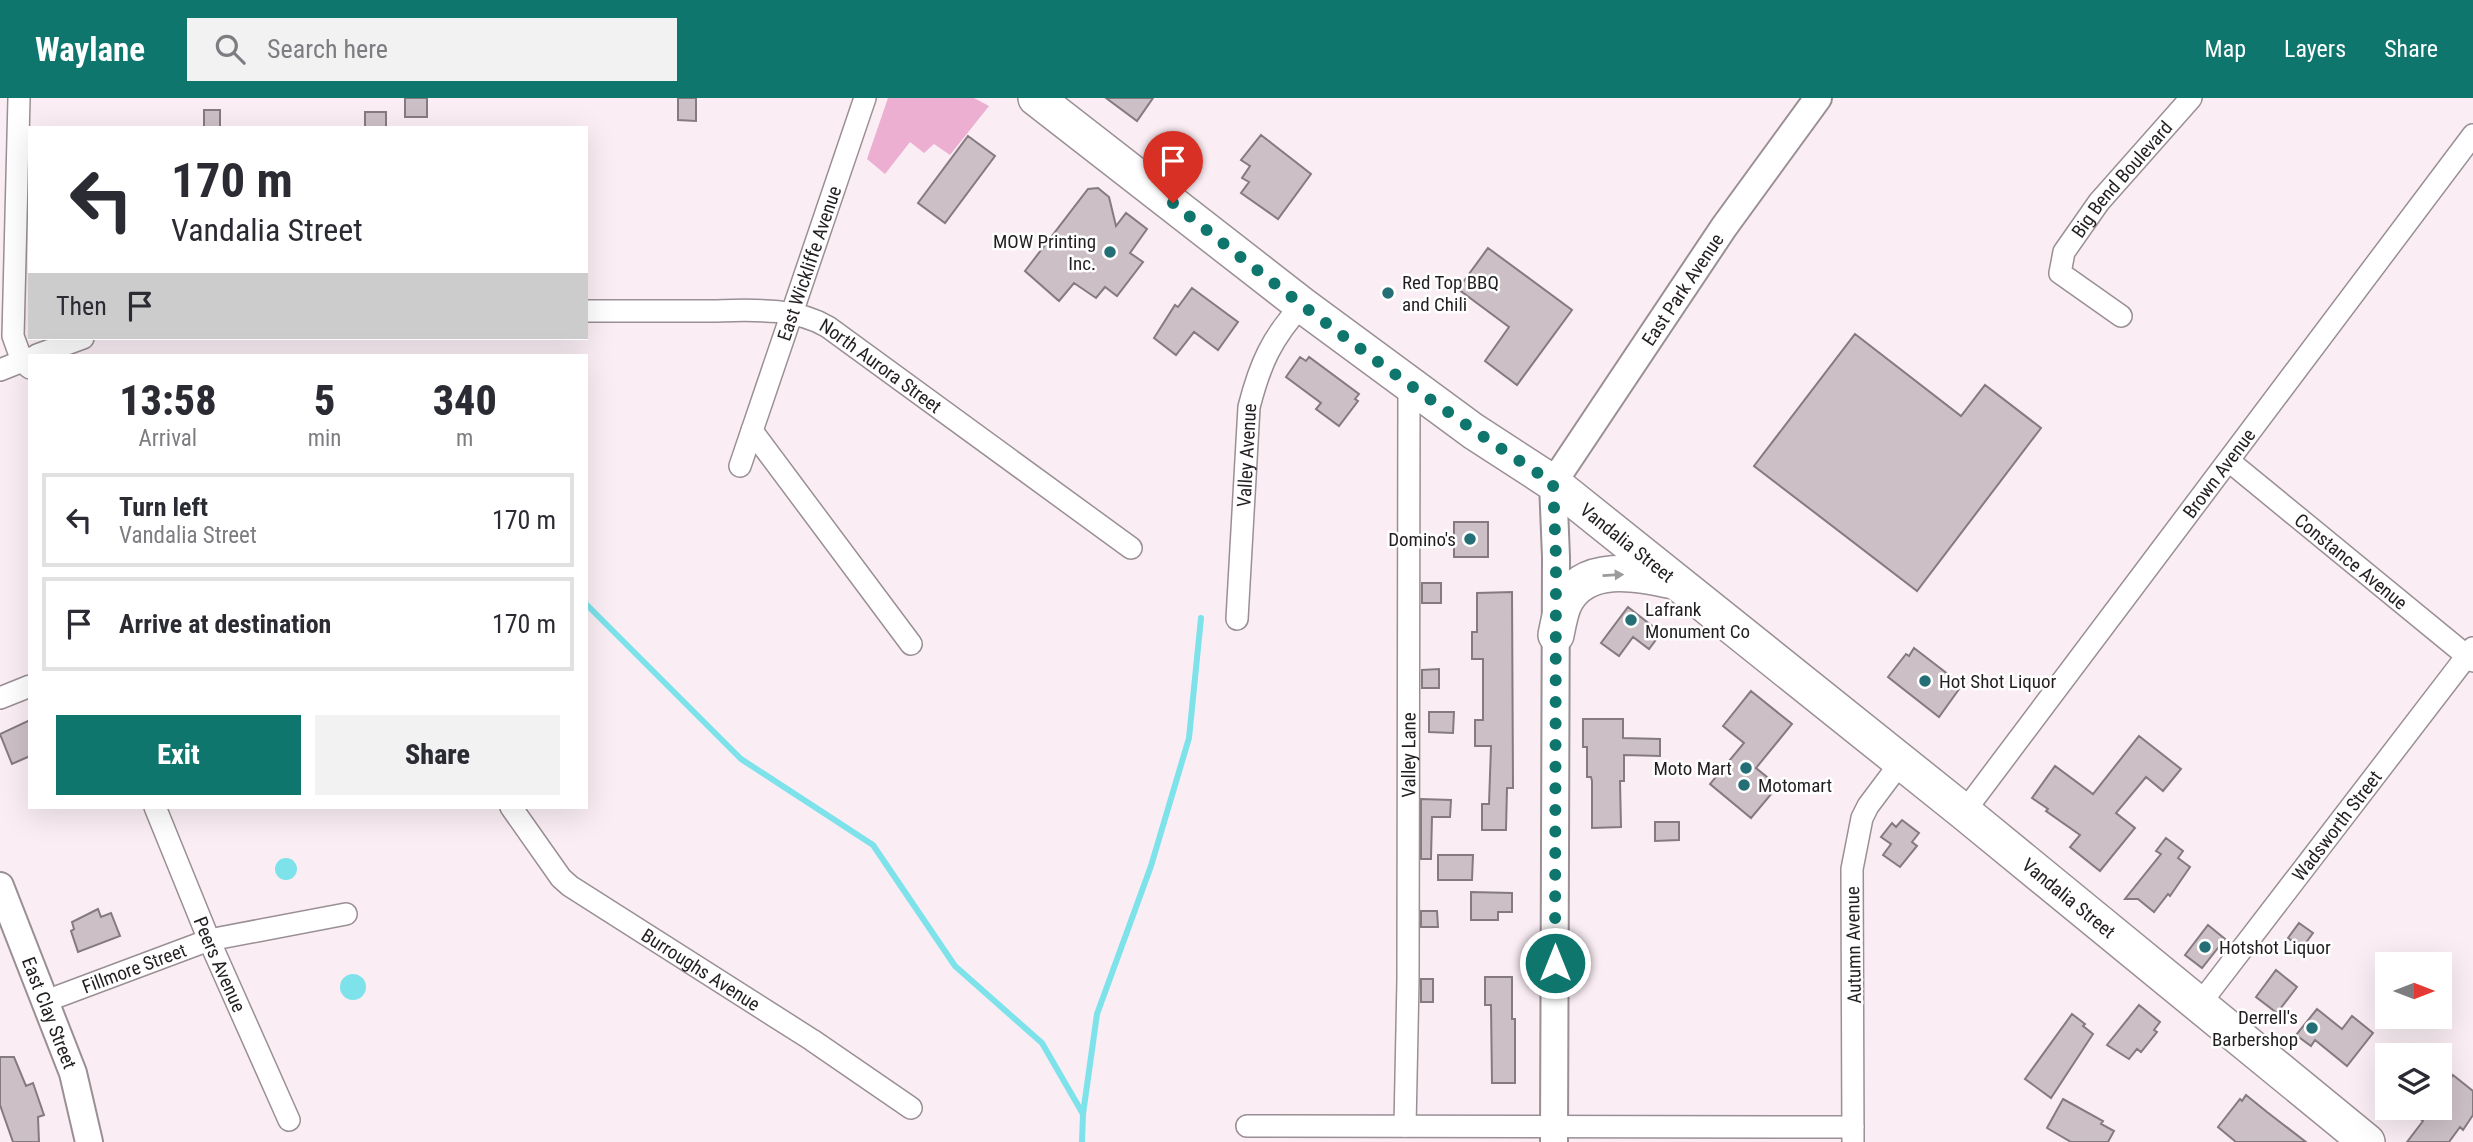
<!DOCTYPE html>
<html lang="en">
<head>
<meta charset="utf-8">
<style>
  body { margin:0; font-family:"Roboto Condensed",sans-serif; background:#f2f2f3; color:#2b2b33; height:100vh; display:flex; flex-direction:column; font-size:26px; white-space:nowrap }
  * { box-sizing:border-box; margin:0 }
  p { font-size:23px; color:#7c7c81 }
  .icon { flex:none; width:38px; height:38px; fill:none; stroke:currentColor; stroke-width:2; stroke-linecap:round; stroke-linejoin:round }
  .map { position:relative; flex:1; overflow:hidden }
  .drawer { position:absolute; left:28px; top:256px; width:560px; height:455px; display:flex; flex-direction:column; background:#fff; border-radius:0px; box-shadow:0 7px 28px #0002 }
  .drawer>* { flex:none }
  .guide { position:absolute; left:28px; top:28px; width:560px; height:214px; border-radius:0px; box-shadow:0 7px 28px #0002; background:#fff; color:#2b2b33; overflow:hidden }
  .needle { width:46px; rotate:90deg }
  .tools { position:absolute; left:2375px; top:854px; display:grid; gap:14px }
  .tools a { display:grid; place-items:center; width:77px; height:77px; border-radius:0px; background:#fff; box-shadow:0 7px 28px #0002; font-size:35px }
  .pin { position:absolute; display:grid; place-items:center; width:60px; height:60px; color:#fff; margin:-72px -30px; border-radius:50% 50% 50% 0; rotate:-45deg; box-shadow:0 0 7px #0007 }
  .pin .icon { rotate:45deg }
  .me { position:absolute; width:77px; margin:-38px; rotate:0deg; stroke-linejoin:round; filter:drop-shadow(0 0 5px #0008) }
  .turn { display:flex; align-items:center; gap:24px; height:147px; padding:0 28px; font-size:32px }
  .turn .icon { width:91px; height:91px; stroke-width:2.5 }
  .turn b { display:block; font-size:49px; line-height:60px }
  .then { display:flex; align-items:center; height:66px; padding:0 28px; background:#0003; gap:14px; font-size:26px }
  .eta { display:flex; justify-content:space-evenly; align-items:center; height:119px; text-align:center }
  .eta b { font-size:42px; font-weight:800; line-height:49px }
  .primary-button { display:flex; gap:14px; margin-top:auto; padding:14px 28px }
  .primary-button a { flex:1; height:80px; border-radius:0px; background:#0f766e; color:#fff; font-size:28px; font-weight:800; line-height:80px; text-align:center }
  .primary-button a+a { background:#f2f2f3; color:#2b2b33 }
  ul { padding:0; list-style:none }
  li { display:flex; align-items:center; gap:21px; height:94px; margin:0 14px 10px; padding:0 14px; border:4px solid #e1e1e2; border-radius:0px }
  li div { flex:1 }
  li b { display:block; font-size:26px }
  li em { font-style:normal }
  header { display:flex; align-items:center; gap:42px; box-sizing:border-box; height:98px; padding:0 35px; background:#0f766e; color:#fff }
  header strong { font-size:33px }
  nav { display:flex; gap:38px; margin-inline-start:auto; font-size:24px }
  .search { width:490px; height:63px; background:#f2f2f3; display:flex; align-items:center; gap:18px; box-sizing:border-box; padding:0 24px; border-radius:0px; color:#7c7c81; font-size:26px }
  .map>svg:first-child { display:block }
  .green { fill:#ecafd1 }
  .water { fill:#7de2ea }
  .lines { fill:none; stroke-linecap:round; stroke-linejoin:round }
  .stream { stroke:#7de2ea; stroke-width:6 }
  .building { fill:#ccc0c6; stroke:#857a80; stroke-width:2 }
  .minor-casing { stroke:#998f94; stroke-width:24 }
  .tertiary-casing { stroke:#998f94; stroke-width:30 }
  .primary-casing { stroke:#998f94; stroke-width:38 }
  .minor { stroke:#fff; stroke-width:21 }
  .tertiary { stroke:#fff; stroke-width:26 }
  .primary { stroke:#fff; stroke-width:35 }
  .oneway { fill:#9c9a9b }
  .route { stroke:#0f766e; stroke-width:12; stroke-dasharray:0 21.6 }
  .poi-dot { fill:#246f75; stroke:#fff; stroke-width:2.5 }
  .labels { text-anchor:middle; stroke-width:5; stroke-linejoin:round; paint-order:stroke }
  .street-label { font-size:19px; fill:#231f21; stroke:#fff }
  .poi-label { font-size:19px; fill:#231f21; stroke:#fff; text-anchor:start }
</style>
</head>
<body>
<header>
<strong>Waylane</strong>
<div class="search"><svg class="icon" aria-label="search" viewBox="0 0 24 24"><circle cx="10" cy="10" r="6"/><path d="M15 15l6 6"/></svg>Search here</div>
<nav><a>Map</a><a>Layers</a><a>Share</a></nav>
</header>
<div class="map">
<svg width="2473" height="1044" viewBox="0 0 2473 1044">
  <rect width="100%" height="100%" fill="#faeef4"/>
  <path class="green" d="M888 0H974L989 8 950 57 934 46 924 55 910 44 885 76 867 61Z"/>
  <path class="water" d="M275 771a11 11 0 1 1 22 0a11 11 0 1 1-22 0Z
    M340 889a13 13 0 1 1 26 0a13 13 0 1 1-26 0Z"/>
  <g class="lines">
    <path class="stream" d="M586 506 741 661 873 747 955 868 1042 945 1083 1016 1082 1044
      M1083 1016 1097 916 1151 768 1189 640 1201 520"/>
  </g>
  <path class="building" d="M405 0H427V19H405Z
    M678 0H696V23L678 22Z
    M1106 0H1153L1137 23Z
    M204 12H220V30H204Z
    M365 14H386V30H365Z
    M1261 37 1311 76 1278 121 1241 95 1249 84 1242 80 1250 68 1241 62Z
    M968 38 995 58 945 125 918 105Z
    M1098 90 1109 99 1116 128 1126 115 1147 131 1130 155 1143 164 1117 198 1105 189 1096 200 1074 185 1059 203 1025 173 1088 91Z
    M1488 150 1572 212 1517 287 1485 263 1509 229 1458 191Z
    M1192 190 1238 224 1218 252 1194 234 1176 257 1154 240 1175 207 1178 209Z
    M1855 236 1961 318 1985 287 2041 330 1917 493 1754 368Z
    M1300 259 1306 263 1309 259 1359 296 1355 301 1358 303 1339 328 1316 311 1321 305 1286 279Z
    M1454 424H1488V459H1454Z
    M1422 485H1441V505H1422Z
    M1512 494 1513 690H1507L1506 732H1482V706H1489L1491 648H1475V622H1483V561H1472V534H1477V495Z
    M1628 509 1661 535 1649 551 1633 539 1619 558 1601 545Z
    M1914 550 1962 587 1939 619 1888 579 1906 556 1909 558Z
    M1439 571V590H1422V572Z
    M1751 593 1792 626 1756 670 1778 688 1751 720 1710 686 1744 645 1723 628Z
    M1429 614H1454L1453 635 1429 634Z
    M1583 621H1623V640L1660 641V658L1624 657V683H1620L1621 729 1592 730V683L1591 679H1587V649H1583Z
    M30 622V658L12 666 0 636Z
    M2139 638 2181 671 2163 693 2146 679 2116 715 2135 730 2100 773 2070 749 2080 737 2046 713 2048 711 2032 700 2055 668 2093 696Z
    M1421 701 1451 702 1450 719H1432L1431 761H1421Z
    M1902 722 1919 735 1912 744 1917 748 1900 769 1883 757 1891 746 1881 739 1892 725 1896 729Z
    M1655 724H1679V742L1655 743Z
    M2166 740 2183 753 2178 760 2190 769 2170 798 2168 796 2154 814 2138 801H2125L2161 756 2156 753Z
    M1438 757H1473L1472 782H1438Z
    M1471 794 1512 795V814H1498V822H1471Z
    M98 811 101 819 111 815 120 838 78 854 71 833 74 831 72 824Z
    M1421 813H1437L1438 829H1421Z
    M2299 825 2313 835 2302 850 2288 840Z
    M2208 827 2225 841 2202 870 2185 857Z
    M2276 872 2297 889 2277 915 2256 899Z
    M1485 879H1512V921H1515V985H1492L1491 907H1485Z
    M1421 881H1433V904H1421Z
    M2139 907 2160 924 2154 932 2157 934 2141 954 2137 951 2129 961 2107 947Z
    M2317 911 2342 931 2352 918 2373 935 2347 968 2315 942 2311 948 2296 937Z
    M2072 916 2085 926 2083 928 2093 936 2051 1000 2025 981Z
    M0 959H14L26 988 33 985 44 1017 38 1019 39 1044H13L0 1007Z
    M2453 977 2473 993V1017L2463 1032 2460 1029 2449 1044H2407L2423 1023 2406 1010H2440V978L2448 984Z
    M2246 997 2267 1014 2306 1044H2236L2218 1029 2240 1001 2242 1003Z
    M2063 1001 2103 1023 2101 1026 2114 1033 2108 1044H2071L2047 1030Z"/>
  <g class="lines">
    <g class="minor-casing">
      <g id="minor">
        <path d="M19 0 13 238 22 263 30 270"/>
        <path id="s1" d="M586 213C624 213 663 213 701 213 743 213 791 207 828 229L1131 450"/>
        <path id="s2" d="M2121 218 2060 175 2064 154 2099 104 2191 0"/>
        <path d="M37 257 83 240"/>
        <path d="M0 272 30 260"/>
        <path d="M752 333 911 546"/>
        <path id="s3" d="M2229 363 2473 563"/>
        <path id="s4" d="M740 368 865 0"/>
        <path id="s5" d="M1237 521 1249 309C1260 266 1272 239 1302 207"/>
        <path d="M0 600 30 588"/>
        <path id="s6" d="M155 709 209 842 289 1022"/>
        <path id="s7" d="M511 709 561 780 570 788 812 942 911 1010"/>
        <path id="s8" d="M1964 714 2473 37"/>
        <path id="s9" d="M46 903 209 842 346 816"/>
        <path id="s10" d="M2199 907 2473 550"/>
        <path d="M1247 1028 1853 1029"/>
        <path id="s11" d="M1405 1028 1408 882 1409 286"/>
        <path d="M1853 1044 1852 771 1862 720 1868 708 1901 664"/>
      </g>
    </g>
    <g class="tertiary-casing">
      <g id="tertiary">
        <path id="s12" d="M0 788 73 975 89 1044"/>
        <path id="s13" d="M1554 1044 1556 459 1553 385 1724 129 1818 0"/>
      </g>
    </g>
    <g class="primary-casing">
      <g id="primary">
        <path id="s14" d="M1036 0 1302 207 1473 333 1553 385 1964 714 2367 1044"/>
        <path d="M1556 537C1558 527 1560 515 1564 506 1583 464 1638 475 1673 483"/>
      </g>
    </g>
    <use href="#minor" class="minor"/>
    <use href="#tertiary" class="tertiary"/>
    <use href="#primary" class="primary"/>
  </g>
  <defs><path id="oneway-solid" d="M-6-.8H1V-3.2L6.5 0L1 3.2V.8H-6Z" transform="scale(1.75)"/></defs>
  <use class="oneway" href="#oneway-solid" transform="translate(1613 477) rotate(-3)"/>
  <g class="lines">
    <path class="route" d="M1173 105C1295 204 1421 299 1553 385L1556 459 1555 865"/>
  </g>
  <g class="poi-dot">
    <circle cx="1110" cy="154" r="7"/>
    <circle cx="1388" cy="195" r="7"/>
    <circle cx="1470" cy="441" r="7"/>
    <circle cx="1631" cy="522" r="7"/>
    <circle cx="1925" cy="583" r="7"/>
    <circle cx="1746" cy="670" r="7"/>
    <circle cx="1744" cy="687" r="7"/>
    <circle cx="2205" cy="849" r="7"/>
    <circle cx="2312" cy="930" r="7"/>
  </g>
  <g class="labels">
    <g class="street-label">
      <text dy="7" stroke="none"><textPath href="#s2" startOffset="189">Big Bend Boulevard</textPath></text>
      <text dy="7" stroke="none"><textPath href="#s4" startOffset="214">East Wickliffe Avenue</textPath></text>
      <text dy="7" stroke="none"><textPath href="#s13" startOffset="892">East Park Avenue</textPath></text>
      <text dy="7" stroke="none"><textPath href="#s1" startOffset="310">North Aurora Street</textPath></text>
      <text dy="7" stroke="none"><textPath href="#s5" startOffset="164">Valley Avenue</textPath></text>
      <text dy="7" stroke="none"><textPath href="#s8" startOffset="424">Brown Avenue</textPath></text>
      <text dy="7" stroke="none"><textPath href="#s14" startOffset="740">Vandalia Street</textPath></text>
      <text dy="7" stroke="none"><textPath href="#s3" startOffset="158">Constance Avenue</textPath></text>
      <text dy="7" stroke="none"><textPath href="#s11" startOffset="371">Valley Lane</textPath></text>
      <text dy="7" stroke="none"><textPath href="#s10" startOffset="226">Wadsworth Street</textPath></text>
      <text dy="7" stroke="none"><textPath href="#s14" startOffset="1307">Vandalia Street</textPath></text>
      <text transform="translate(1853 847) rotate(-91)" y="7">Autumn Avenue</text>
      <text dy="7" stroke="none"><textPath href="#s6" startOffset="170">Peers Avenue</textPath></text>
      <text dy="7" stroke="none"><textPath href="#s9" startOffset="94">Fillmore Street</textPath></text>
      <text dy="7" stroke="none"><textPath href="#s7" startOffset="254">Burroughs Avenue</textPath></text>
      <text dy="7" stroke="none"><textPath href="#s12" startOffset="136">East Clay Street</textPath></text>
    </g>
    <g class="poi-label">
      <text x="1096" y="150" text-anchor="end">MOW Printing<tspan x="1096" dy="22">Inc.</tspan></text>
      <text x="1402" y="191">Red Top BBQ<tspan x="1402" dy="22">and Chili</tspan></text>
      <text x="1456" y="448" text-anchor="end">Domino's</text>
      <text x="1645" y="518">Lafrank<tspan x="1645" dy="22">Monument Co</tspan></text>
      <text x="1939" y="590">Hot Shot Liquor</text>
      <text x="1732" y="677" text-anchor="end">Moto Mart</text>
      <text x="1758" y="694">Motomart</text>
      <text x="2219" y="856">Hotshot Liquor</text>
      <text x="2298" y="926" text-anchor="end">Derrell's<tspan x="2298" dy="22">Barbershop</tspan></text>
    </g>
  </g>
</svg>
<div class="tools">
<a><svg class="needle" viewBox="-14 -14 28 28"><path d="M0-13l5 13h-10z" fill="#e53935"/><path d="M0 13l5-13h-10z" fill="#7c7c81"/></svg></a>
<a><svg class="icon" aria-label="layers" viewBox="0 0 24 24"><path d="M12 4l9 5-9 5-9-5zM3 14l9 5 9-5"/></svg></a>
</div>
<div class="pin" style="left:1173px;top:105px;background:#d93025"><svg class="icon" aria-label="arrive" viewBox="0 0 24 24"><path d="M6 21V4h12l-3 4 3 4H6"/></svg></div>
<svg class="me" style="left:1555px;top:865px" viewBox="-20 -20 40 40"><circle r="17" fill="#0f766e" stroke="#fff" stroke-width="3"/><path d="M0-11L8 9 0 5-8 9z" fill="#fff"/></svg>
<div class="guide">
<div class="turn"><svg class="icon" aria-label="left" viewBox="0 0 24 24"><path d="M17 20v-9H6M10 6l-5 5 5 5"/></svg><div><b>170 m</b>Vandalia Street</div></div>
<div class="then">Then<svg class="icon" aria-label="arrive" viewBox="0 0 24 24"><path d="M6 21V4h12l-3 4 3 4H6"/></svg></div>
</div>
<section class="drawer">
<div class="eta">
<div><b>13:58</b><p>Arrival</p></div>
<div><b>5</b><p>min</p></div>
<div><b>340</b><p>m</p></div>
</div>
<ul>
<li><svg class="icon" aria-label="left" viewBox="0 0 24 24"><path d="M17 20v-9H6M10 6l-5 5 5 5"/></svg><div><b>Turn left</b><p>Vandalia Street</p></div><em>170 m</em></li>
<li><svg class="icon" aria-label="arrive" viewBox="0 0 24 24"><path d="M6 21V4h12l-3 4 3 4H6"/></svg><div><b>Arrive at destination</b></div><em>170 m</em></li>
</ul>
<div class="primary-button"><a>Exit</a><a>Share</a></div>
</section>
</div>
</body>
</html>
